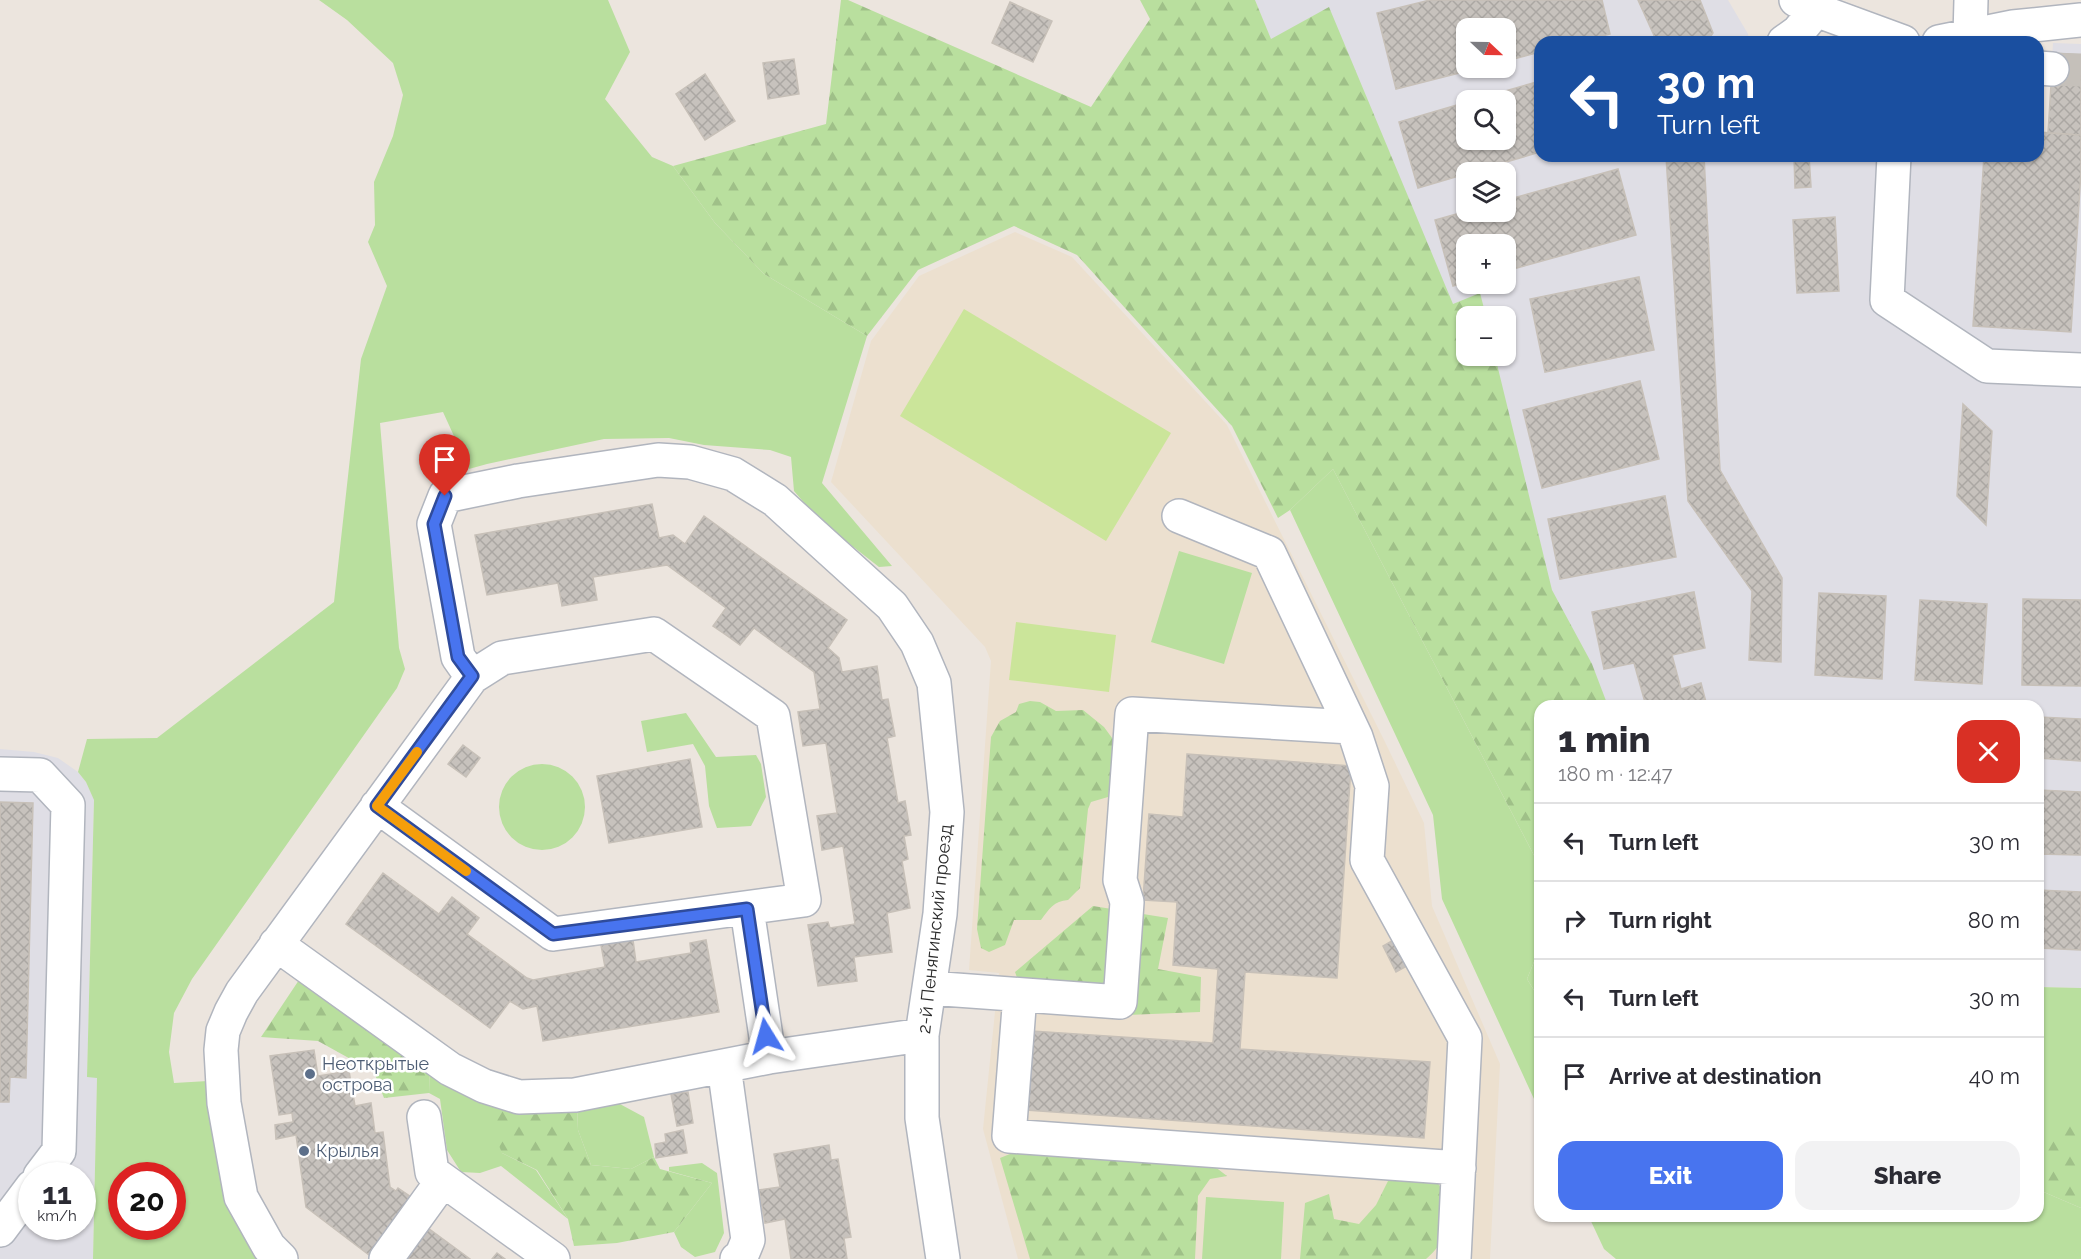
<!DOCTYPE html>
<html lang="en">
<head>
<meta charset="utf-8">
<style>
  body { margin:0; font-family:Raleway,sans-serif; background:#f2f2f3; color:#2b2b33; height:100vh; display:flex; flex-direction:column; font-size:22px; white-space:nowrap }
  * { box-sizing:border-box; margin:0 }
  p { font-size:20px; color:#7c7c81 }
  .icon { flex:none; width:33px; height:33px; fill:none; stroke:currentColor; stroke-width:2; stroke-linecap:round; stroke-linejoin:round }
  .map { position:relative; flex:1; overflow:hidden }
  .sheet { position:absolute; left:1534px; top:700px; width:510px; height:522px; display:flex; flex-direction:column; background:#fff; border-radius:18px; box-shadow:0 2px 4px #0004 }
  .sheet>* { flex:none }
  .guide { position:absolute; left:1534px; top:36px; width:510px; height:126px; border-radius:18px; box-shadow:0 2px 4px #0004; background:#1a4fa0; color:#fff; overflow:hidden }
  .needle { width:39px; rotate:112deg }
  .fabs { position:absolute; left:1456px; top:18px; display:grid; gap:12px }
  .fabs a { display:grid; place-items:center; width:60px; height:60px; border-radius:12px; background:#fff; box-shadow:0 2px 4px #0004; font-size:30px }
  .speed { position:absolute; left:18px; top:1162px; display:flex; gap:12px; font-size:30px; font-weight:700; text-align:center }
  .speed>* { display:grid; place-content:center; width:78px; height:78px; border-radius:50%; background:#fff; box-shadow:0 2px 4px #0004; line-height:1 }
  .speed small { font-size:15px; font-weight:400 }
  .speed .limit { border:9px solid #d22; background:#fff; color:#111 }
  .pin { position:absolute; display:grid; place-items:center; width:51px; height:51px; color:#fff; margin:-62px -26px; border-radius:50% 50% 50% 0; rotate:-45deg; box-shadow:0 0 6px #0007 }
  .pin .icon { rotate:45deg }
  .me { position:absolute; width:66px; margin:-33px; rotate:352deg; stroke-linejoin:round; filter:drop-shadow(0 0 4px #0008) }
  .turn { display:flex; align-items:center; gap:21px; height:126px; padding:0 24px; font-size:27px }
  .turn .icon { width:78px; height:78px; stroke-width:2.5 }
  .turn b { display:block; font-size:42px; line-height:51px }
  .round { display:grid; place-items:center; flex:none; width:63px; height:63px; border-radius:18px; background:#f2f2f3 }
  .headline { display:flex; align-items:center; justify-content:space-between; height:102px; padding:0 24px }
  h1 { font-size:36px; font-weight:800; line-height:45px }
  .button { display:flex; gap:12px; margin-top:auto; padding:12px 24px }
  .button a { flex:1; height:69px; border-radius:18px; background:#4874ef; color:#fff; font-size:24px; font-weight:800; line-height:69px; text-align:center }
  .button a+a { background:#f2f2f3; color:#2b2b33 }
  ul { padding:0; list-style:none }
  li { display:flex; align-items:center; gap:18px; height:78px; padding:0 24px; border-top:2px solid #e1e1e2 }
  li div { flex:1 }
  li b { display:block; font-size:22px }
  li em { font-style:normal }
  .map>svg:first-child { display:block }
  .industrial { fill:#dfdee5; fill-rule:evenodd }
  .education { fill:#ece0cf }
  .grass { fill:#b9df9e; fill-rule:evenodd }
  .forest { fill:url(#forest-firs) }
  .pitch { fill:#cbe59a }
  .building { fill:url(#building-cross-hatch); stroke:#c7c0b8; stroke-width:1.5 }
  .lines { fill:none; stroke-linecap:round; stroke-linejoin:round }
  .minor-tunnel { stroke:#c5c0ba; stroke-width:33; stroke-dasharray:33 16; stroke-linecap:butt }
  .minor-casing { stroke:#b1b5be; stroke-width:36 }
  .minor { stroke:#fff; stroke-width:33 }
  .route-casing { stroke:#2f4b9b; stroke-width:15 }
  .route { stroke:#4874ef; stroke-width:10 }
  .slow { stroke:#f59e0b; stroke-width:10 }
  .service-dot { fill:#5c6f8a; stroke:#fff; stroke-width:2 }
  .labels { text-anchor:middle; stroke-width:5; stroke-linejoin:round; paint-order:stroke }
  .street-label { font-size:18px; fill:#2b2b2b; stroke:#fff }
  .service-label { font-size:18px; fill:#4e5e75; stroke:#fff; text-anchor:start }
</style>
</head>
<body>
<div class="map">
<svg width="2081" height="1259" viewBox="0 0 2081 1259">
  <defs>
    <pattern id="forest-firs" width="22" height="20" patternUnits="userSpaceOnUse" patternTransform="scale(1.5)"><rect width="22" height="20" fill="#b9df9e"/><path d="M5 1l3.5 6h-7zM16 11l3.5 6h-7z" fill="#9fc088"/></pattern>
    <pattern id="building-cross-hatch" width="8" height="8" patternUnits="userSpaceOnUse" patternTransform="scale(1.5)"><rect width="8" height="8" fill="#c7c2bd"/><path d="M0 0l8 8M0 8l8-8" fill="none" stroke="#aba7a3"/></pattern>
  </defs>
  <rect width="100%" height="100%" fill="#ece5de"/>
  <path class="industrial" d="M1255 0H1728L1748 34 1749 42H1540V156H2038L2039 132H2048L2053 43 2081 44V988L2039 987 2038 706H1540V712ZM1467 28H1506V68H1467ZM1467 100H1506V140H1467ZM1467 172H1506V212H1467ZM1467 244H1506V284H1467ZM1467 316H1506V356H1467Z
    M0 749 34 752 58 758 78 772 86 782 94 799 87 1076 97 1077 93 1259H0ZM32 1176H82V1227H32Z"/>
  <path class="education" d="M1015 232 1072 257 1227 425 1386 744 1424 823 1432 906 1500 1064 1490 1259H1018L983 1129 999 973 969 970 991 661 985 647 831 482 871 341 919 276Z"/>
  <path class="grass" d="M319 0H608L630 52 605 99 652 157 673 166 715 223 764 274 867 336 822 483 892 566 879 567 819 520 794 491 791 457 770 450 704 445 669 438 604 439 487 464 469 469 443 412 380 423 399 648 405 669 397 688 192 979 174 1013 169 1052 174 1083 208 1081 268 1259H93L97 1078 87 1077 94 800 86 782 78 772 87 739 157 738 334 602 361 359 387 286 368 242 375 225 374 182 393 136 403 95 393 63 347 20ZM122 1176H172V1227H122Z
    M1333 469 1540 867V947L1527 979 1540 1000V1112L1442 899 1433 815 1290 510Z
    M1179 551 1252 573 1224 664 1151 642Z
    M686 713 716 757 756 755 761 764 766 797 751 826 717 828 709 806 705 766 693 744 647 752 641 721Z
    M499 807a43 43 0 1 1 86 0a43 43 0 1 1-86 0Z
    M2038 987 2081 988V1125H2039Z
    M430 1060 495 1097 502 1153 536 1170 568 1219 501 1166 480 1173 461 1172 447 1150 440 1099 429 1093Z
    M618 1103 644 1117 654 1157 631 1169 591 1165 578 1130 577 1105Z
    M702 1163 717 1173 724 1233 715 1252 695 1257 681 1247 674 1232 712 1183 669 1171V1167Z
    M2039 1190 2081 1208V1259H1616L1604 1249 1589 1217 2038 1216Z
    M1206 1197 1284 1202 1281 1259H1202Z"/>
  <path class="forest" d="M841 0H848L1091 107 1150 19 1140 0H1255L1271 39 1329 7 1453 304 1480 293 1486 316H1467V356H1495L1552 590 1592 664 1608 706H1540V867L1333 469 1290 510 1278 518 1232 426 1077 255 1014 226 918 270 867 336 764 274 715 223 673 166 826 124Z
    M1030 701 1040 702 1056 711 1083 710 1104 727 1115 742 1108 797 1091 802 1088 809 1080 888 1068 900C1054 901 1049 909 1041 920H1014L1005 945 989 952 981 948 977 929 991 737 1000 721 1016 712 1019 704Z
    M1093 906 1168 918 1158 969 1201 977 1200 1012 1079 1017 1019 983 1015 972Z
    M1540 947V1000L1527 979Z
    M301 977 430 1060 429 1093 384 1098 374 1072 318 1041 261 1037Z
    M495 1097 577 1105 578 1130 591 1165 631 1169 654 1157 660 1169 712 1183 674 1232 617 1243 574 1246 568 1219 537 1170 502 1153 489 1121Z
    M2039 1125H2081V1208L2039 1190Z
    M1025 1148 1210 1163 1227 1176 1210 1179 1198 1196 1195 1259H1030L1000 1158Z
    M1413 1174 1437 1181C1440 1188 1447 1195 1449 1203 1455 1223 1441 1247 1426 1259H1300L1305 1203 1329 1194 1334 1219 1359 1224 1376 1205 1388 1181Z"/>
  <path class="pitch" d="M964 309 1171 433 1106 541 900 416Z
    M1016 622 1116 635 1109 692 1009 680Z"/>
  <path class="building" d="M1430 0H1602L1610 34 1580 42H1540V52L1506 61V28H1467V68H1479L1396 89 1377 13Z
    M1638 0H1700L1713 33 1707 42H1657Z
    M1010 2 1052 21 1033 62 992 43Z
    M2053 53 2081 55V135L2048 133Z
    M794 59 799 94 768 99 763 63Z
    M705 74 735 121 705 140 676 94Z
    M1540 81V152L1418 188 1399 122 1467 102V140H1506V100H1474Z
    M2038 132 2081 135V171L2071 332 1973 326 1984 156H2038Z
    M1666 156H1704L1720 470 1782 578 1781 662 1749 660 1752 591 1688 501Z
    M1794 156H1809L1811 187 1795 188Z
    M1618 169 1636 235 1506 271V244H1467V282L1453 286 1435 220 1467 211 1506 212V200Z
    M1835 217 1839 291 1797 293 1793 220Z
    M1639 277 1654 350 1545 372 1530 299Z
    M1640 381 1659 459 1542 488 1523 410Z
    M1963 404 1992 431 1986 525 1957 496Z
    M1665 496 1676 557 1560 579 1548 519Z
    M652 504 659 538 673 535 685 544 704 516 847 620 828 648 839 658 842 672 877 666 882 700 888 699 895 736 887 738 898 803 905 801 911 835 904 836 908 859 902 861 910 908 887 913 892 952 854 957 857 981 818 986 808 925 828 922 830 928 855 924 843 846 822 850 820 834 817 816 837 813 826 743 803 746 798 712 820 709 814 672 754 628 740 645 726 635 713 626 726 608 667 565 593 577 597 600 562 606 558 583 487 595 475 535Z
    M1694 592 1705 648 1672 655 1681 689 1701 683 1707 706H1646L1634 663 1604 669 1592 612Z
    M1819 593 1886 596 1882 679 1815 675Z
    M2023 599 2081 600V686L2022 685Z
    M1920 600 1987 604 1982 684 1915 680Z
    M1730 701 1732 706H1708Z
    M1769 702 1853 706H1768Z
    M2038 717 2081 719V761L2038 758Z
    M463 745 480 758 466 777 448 764Z
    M1187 754 1351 766 1337 978 1245 972 1240 1049 1430 1062 1424 1138 1026 1110 1032 1031 1213 1043 1218 969 1173 965 1177 902 1143 900 1149 814 1183 817Z
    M690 759 702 827 609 843 597 776Z
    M2038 790 2081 792V855L2038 854Z
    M0 802 33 803 26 1078 10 1077 9 1102H0Z
    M383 873 439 914 452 897 479 918 467 934 527 978 533 980 605 967 601 945 633 940 636 962 691 953 690 943 706 940 719 1012 543 1041 537 1006 523 1009 510 1001 490 1028 346 924Z
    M2038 890 2081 892V950L2038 948Z
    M1402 935 1416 961 1396 972 1383 946Z
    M314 1050 318 1076 349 1071 355 1106 371 1103 375 1133 383 1132 390 1187 396 1191 398 1188 411 1197 369 1255 306 1207 296 1135 276 1139 275 1125 293 1122 292 1113 279 1115 270 1056Z
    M688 1092 693 1123 677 1126 671 1094Z
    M683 1130 687 1153 656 1158 655 1144 666 1142 665 1134Z
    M829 1145 831 1160 838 1159 851 1237 844 1238 847 1259H791L785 1219 765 1223 759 1190 780 1187 774 1154Z
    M428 1228 470 1259H404Z
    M497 1253 505 1259H492Z"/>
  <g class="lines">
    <path class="minor-tunnel" d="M2052 69 2081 70"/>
    <g class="minor-casing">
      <path id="minor" d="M1796 0 1816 10 1903 42
        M1971 0 1970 36 1981 42
        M1784 42 1798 32 1816 10
        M1939 42 2013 27 2081 20
        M2038 68 2052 69
        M1894 156 1887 300 1987 366 2081 370
        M1179 516 1269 553 1356 737 1372 786 1367 860 1465 1038 1454 1259
        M472 677 458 657 434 524 445 496 518 481 658 460 690 462 733 474 775 500 892 606 917 643 934 683 947 812 940 914 922 1035V1118L943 1259
        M0 774 40 775 68 805 59 1151 40 1176
        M747 909 769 1057 922 1035
        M276 944 450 1069 484 1086 519 1097 575 1095 769 1057
        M929 988 1120 1002 1127 902 1120 880 1132 714 1351 727
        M1020 995 1009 1136 1459 1168
        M724 1066 748 1240 741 1257 737 1259
        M424 1117 432 1172 553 1259
        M0 1230 32 1187
        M281 1259 269 1247 241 1197 224 1103 221 1050 223 1031 231 1012 242 992 472 677 502 658 654 634 773 716 804 900 553 934 377 806
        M386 1259 443 1180"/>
    </g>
    <use href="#minor" class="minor"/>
  </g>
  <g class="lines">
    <g class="route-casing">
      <path id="route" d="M445 496 434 524 458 657 472 676 377 806 553 934 747 909 766 1036"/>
    </g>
    <use href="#route" class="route"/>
    <path class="slow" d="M417 752 377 806 466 871"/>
  </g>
  <g class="service-dot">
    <circle cx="310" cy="1074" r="6"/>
    <circle cx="304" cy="1151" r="6"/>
  </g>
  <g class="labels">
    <g class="street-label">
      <text transform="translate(935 929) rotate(-84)" y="6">2-й Пенягинский проезд</text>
    </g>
    <g class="service-label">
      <text x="322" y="1070">Неоткрытые<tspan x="322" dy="21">острова</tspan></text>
      <text x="316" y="1157">Крылья</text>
    </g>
  </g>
</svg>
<div class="fabs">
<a><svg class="needle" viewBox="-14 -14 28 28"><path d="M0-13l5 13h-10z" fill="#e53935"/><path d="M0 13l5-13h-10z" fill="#7c7c81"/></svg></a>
<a><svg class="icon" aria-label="search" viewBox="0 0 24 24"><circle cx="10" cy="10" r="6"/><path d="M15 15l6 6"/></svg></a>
<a><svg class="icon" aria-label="layers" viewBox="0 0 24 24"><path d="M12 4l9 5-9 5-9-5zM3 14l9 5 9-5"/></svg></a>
<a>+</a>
<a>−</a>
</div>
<div class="speed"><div>11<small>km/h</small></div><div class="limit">20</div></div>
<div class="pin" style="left:445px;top:496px;background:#d93025"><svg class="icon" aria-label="arrive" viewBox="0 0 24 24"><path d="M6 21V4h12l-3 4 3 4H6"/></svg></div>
<svg class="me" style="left:766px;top:1036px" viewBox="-20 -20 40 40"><path d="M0-17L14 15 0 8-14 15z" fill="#4874ef" stroke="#fff" stroke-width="4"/></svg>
<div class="guide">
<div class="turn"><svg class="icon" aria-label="left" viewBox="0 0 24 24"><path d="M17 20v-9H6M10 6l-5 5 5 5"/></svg><div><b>30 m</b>Turn left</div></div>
</div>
<section class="sheet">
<div class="headline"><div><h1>1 min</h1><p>180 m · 12:47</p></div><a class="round" style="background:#d93025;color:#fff"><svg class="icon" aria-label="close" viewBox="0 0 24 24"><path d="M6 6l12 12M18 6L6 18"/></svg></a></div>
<ul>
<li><svg class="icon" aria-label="left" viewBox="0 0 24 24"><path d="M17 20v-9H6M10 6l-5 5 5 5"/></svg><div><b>Turn left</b></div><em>30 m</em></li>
<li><svg class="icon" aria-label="right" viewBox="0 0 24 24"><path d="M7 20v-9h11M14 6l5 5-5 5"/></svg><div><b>Turn right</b></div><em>80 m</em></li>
<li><svg class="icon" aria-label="left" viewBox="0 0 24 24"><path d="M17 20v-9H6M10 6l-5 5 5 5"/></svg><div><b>Turn left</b></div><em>30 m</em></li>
<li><svg class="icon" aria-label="arrive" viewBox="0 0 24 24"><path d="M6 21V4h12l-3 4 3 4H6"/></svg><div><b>Arrive at destination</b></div><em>40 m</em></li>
</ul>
<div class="button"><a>Exit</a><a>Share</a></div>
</section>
</div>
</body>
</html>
